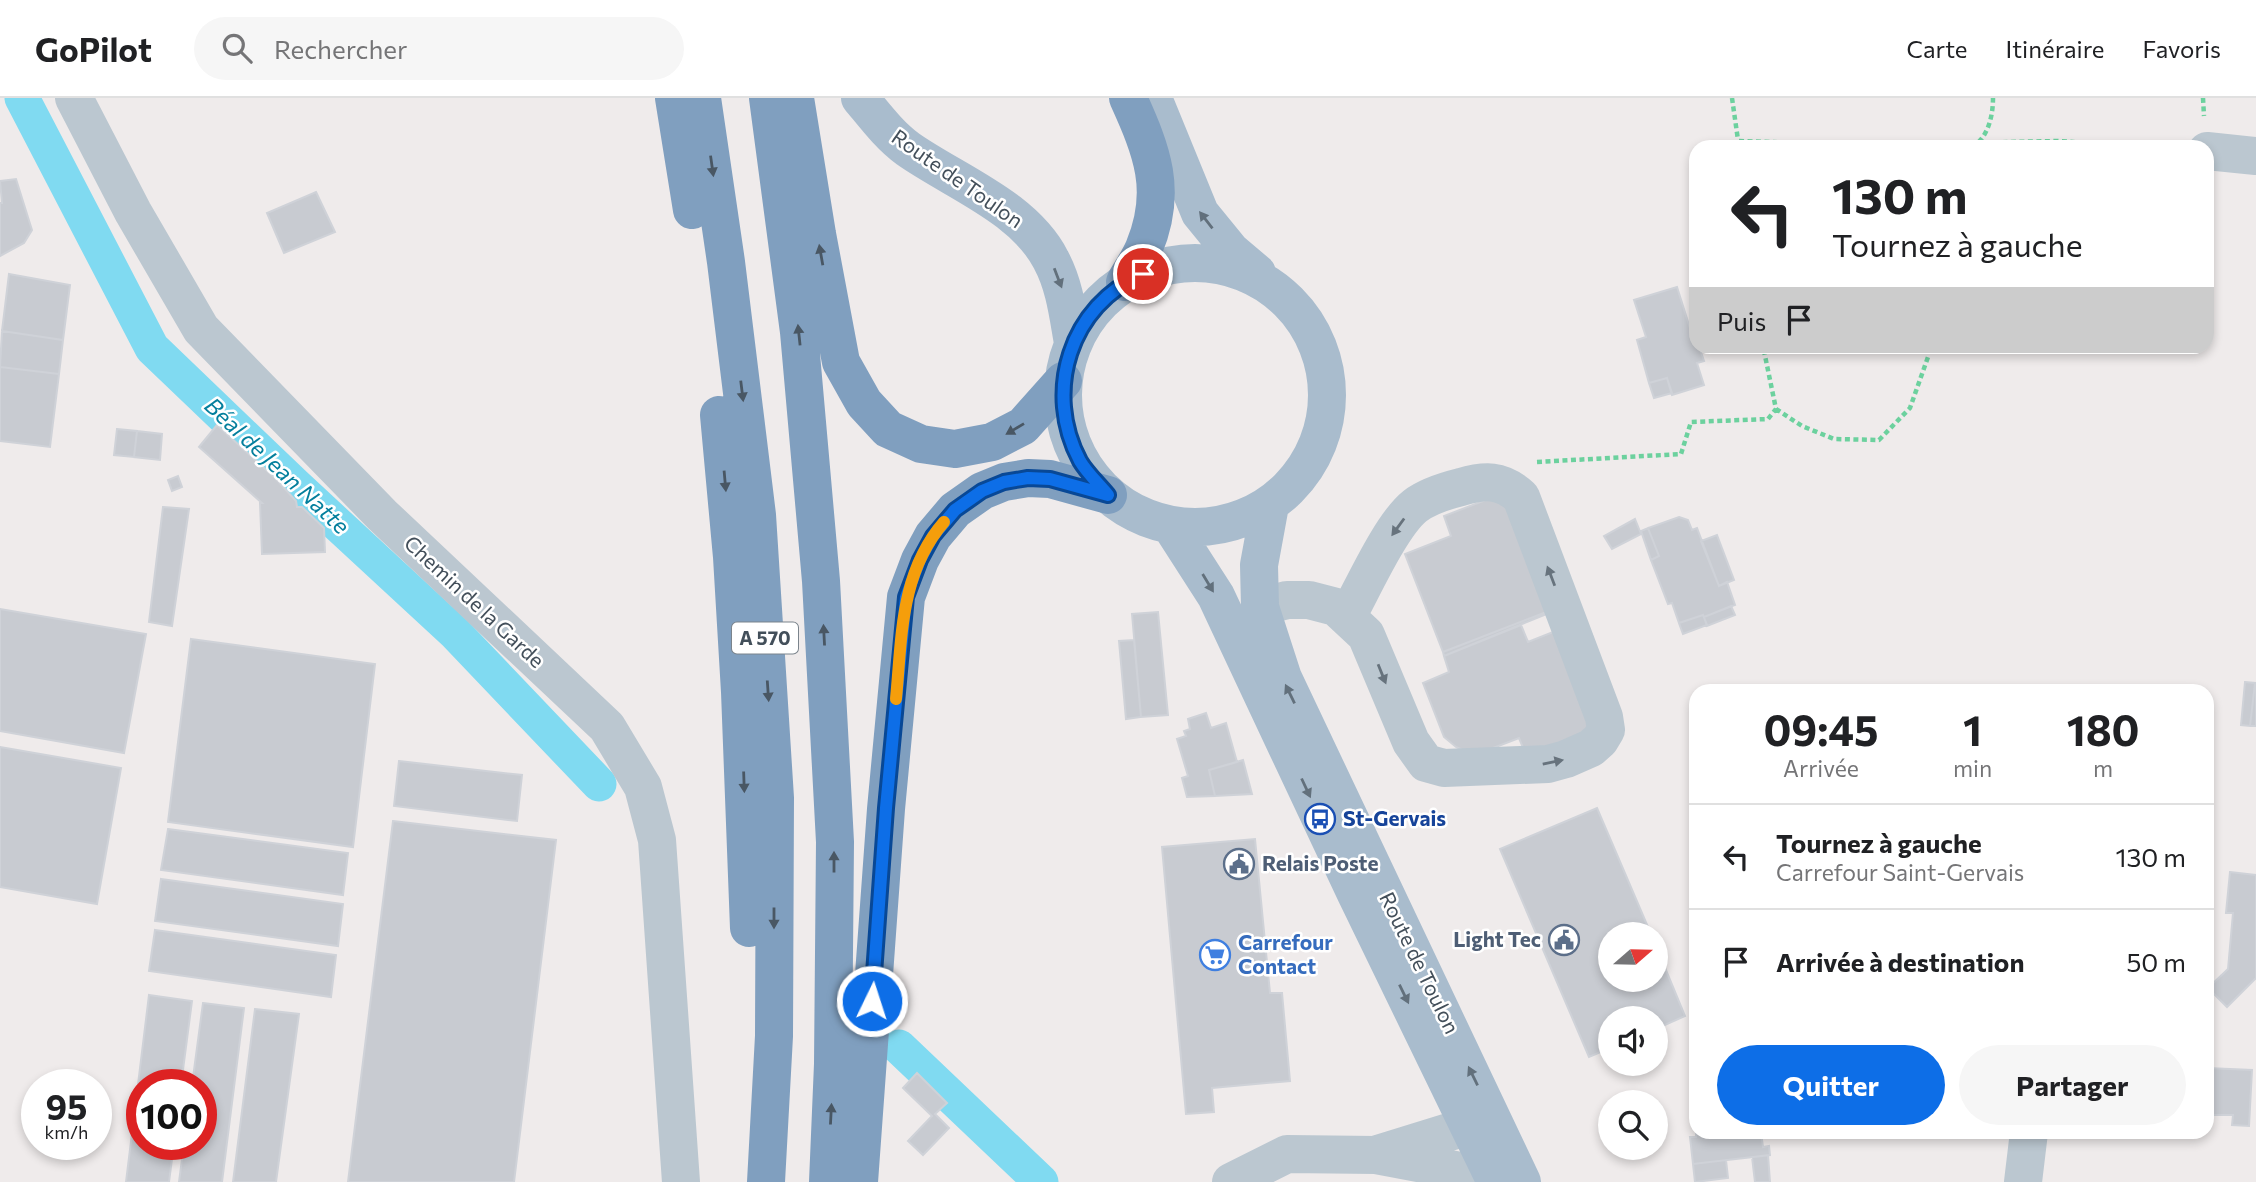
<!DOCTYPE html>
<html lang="fr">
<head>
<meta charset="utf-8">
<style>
  body { margin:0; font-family:Commissioner,sans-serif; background:#f6f6f6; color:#202124; height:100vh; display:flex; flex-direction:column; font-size:26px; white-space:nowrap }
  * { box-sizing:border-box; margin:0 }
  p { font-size:23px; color:#757577 }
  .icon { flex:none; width:38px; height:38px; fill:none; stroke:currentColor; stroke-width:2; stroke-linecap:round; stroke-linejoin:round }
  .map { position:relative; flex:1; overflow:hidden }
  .sheet { position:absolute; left:1689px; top:586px; width:525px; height:455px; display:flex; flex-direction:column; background:#fff; border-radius:21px; box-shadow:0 4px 10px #0003 }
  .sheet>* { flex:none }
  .guide { position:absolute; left:1689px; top:42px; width:525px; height:214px; border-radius:21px; box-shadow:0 4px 10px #0003; background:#fff; color:#202124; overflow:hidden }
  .needle { width:46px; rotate:70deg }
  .fabs { position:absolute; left:1598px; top:824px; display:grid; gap:14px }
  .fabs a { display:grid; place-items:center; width:70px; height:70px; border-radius:50%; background:#fff; box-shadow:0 4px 10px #0003; font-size:35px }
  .speed { position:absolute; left:21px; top:971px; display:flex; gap:14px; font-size:35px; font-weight:700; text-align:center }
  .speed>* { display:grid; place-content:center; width:91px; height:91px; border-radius:50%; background:#fff; box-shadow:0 4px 10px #0003; line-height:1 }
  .speed small { font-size:18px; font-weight:400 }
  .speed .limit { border:10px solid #d22; background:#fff; color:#111 }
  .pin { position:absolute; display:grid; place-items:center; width:60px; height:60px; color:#fff; margin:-30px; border:4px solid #fff; border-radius:50%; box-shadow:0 2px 7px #0007 }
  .me { position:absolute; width:77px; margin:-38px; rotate:4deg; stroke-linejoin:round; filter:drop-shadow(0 0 5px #0008) }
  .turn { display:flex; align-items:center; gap:24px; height:147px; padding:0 28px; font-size:32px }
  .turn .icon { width:91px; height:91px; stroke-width:2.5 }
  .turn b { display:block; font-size:49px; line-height:60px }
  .then { display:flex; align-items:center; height:66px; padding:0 28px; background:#0003; gap:14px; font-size:26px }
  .eta { display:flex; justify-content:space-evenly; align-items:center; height:119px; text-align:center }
  .eta b { font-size:42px; font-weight:700; line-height:49px }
  .action { display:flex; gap:14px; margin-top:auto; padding:14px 28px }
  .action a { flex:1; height:80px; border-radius:42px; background:#0d6ee7; color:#fff; font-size:28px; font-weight:700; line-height:80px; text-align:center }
  .action a+a { background:#f6f6f6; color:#202124 }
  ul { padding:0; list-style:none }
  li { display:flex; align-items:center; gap:21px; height:105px; padding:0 28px; border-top:2px solid #e0e0e0 }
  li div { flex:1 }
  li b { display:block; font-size:26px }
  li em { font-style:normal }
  header { display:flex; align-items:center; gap:42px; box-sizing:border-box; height:98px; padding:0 35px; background:#fff; border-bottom:2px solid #e0e0e0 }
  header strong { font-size:33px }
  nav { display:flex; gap:38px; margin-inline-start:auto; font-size:24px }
  .search { width:490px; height:63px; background:#f6f6f6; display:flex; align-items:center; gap:18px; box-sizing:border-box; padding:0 24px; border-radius:38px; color:#757577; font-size:26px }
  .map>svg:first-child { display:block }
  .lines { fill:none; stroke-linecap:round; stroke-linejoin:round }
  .canal { stroke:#80daf1; stroke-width:35 }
  .building { fill:#c8cbd1; stroke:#cfd2d8; stroke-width:2 }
  .path { stroke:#6cd19e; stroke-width:4.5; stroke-dasharray:5 3.5; stroke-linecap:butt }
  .minor { stroke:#bbc7d0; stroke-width:38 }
  .major { stroke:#a9bccd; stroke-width:38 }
  .highway { stroke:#809fbf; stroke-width:38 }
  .oneway { fill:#495764 }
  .oneway2 { fill:#62707c }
  .oneway3 { fill:#67737d }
  .route-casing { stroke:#084896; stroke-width:18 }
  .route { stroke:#0d6ee7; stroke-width:12 }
  .slow { stroke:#f59e0b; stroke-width:12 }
  .labels { text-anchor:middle; stroke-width:5; stroke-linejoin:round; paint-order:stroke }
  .shield { fill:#fff; stroke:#7b848c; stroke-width:2 }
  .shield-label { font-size:19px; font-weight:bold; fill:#434f5a }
  .street-label { font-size:21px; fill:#434f5a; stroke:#fff }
  .transit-label { font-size:21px; font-weight:bold; fill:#164399; stroke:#fff; text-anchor:start }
  .service-label { font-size:21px; font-weight:bold; fill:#4e5e75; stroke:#fff; text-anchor:start }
  .shop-label { font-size:21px; font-weight:bold; fill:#366cbe; stroke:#fff; text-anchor:start }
  .water-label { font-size:23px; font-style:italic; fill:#047f9d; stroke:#fff }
</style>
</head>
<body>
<header>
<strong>GoPilot</strong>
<div class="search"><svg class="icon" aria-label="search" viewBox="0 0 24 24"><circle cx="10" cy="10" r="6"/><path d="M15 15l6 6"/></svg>Rechercher</div>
<nav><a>Carte</a><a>Itinéraire</a><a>Favoris</a></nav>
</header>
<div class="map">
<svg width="2256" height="1084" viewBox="0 0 2256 1084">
  <rect width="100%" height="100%" fill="#efebeb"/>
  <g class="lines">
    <path class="canal" d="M22 0 152 250 295 387 455 535 599 686
      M899 949 1041 1084"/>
  </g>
  <path class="building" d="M16 81 32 132 24 145 0 158V105H2L0 83Z
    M316 94 335 134 284 155 267 115Z
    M9 176 70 187 63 242 2 233Z
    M1677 189 1690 230 1694 229 1696 248H1699L1704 263 1697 265 1704 287 1672 297 1667 280 1649 285 1637 242 1646 239 1634 202Z
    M2 233 63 242 59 276 0 269Z
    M0 269 59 276 50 349 0 343Z
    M1667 280 1672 295 1654 300 1649 285Z
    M217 327 276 381 296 403 297 409H302L324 430 325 454 262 456 260 405H262L199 349Z
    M117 331 137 333 134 359 114 357Z
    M137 333 162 336 160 362 134 359Z
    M178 378 182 389 172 393 168 382Z
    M1504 395 1549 513 1443 554 1405 456 1451 438 1444 418Z
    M163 409 189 411 172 528 149 524Z
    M1679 419 1688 422 1692 432 1697 430 1719 488 1727 484 1735 507 1704 519 1703 517 1679 525 1672 505 1668 506 1651 462 1659 458 1648 430Z
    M1635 421 1641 436 1612 451 1604 438Z
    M1648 430 1659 458 1651 462 1641 433Z
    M1717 437 1734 482 1719 488 1701 443Z
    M1731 508 1735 517 1707 528 1704 519Z
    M0 511 146 536 124 655 0 633Z
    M1549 513V515L1444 558 1443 554Z
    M1158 514 1168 617 1141 619 1132 516Z
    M1703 517 1707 527 1683 536 1679 525Z
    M1521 527 1528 544 1558 532 1599 636 1529 664 1519 640 1488 652 1470 655 1456 649 1444 639 1423 585 1449 574 1444 558Z
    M191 541 375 566 353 749 168 724Z
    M1134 542 1141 619 1126 621 1119 543Z
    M2245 584 2255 585 2250 628 2241 627Z
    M2255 585H2256V628H2250Z
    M1206 615 1211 630 1226 625 1237 664 1209 672 1215 698 1187 699 1182 680 1188 678 1177 641 1186 638 1184 633 1190 631 1188 621Z
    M0 649 121 670 97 806 0 789Z
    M1243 662 1252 696 1215 698 1209 672Z
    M399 663 522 677 517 723 394 708Z
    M1597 710 1651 836H1610V882H1656V848L1685 918 1656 931V920H1610V950L1589 959 1500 751Z
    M393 723 556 742 514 1084H348Z
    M168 731 348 755 343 797 161 772Z
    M1255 741 1270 895H1282L1290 983 1212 990 1214 1014 1186 1016 1162 749Z
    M2230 774 2256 777V880L2227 909 2208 890 2228 871 2233 815H2226Z
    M161 781 343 806 338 848 155 823Z
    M155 832 336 857 331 899 149 873Z
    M149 897 192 903 181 987H142V1046H174L169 1084H126Z
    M203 905 244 910 222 1084H179L184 1046H201V987H192Z
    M255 911 299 916 276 1084H233Z
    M2207 970 2252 972 2249 1028 2232 1027 2233 1017H2207Z
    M917 975 947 1005 935 1016 949 1030 923 1057 908 1043 932 1018 903 990Z
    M1696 1034H1761L1763 1049 1769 1048 1770 1057 1693 1066 1690 1039H1696Z
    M1768 1057 1770 1084H1755L1752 1059Z
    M1726 1062 1728 1080 1695 1084 1693 1066Z"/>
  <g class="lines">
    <path class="path" d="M1732 0 1739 49
      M2203 0 2204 18
      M1739 43 1861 47 2058 43 2146 49
      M1972 49C1988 40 1993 18 1993 0
      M1776 311 1802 328 1834 341 1879 342 1910 310 1928 259V248
      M1537 364 1681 356 1691 324 1768 321 1776 311 1763 248"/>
    <path class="minor" d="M74 0 133 114 201 231 382 417 607 629 643 689 657 742 681 1084
      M2207 53 2256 58
      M1260 509 1287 502H1309L1336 509 1366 537 1411 644 1426 665 1444 670 1548 666 1566 661 1591 650 1600 642 1606 632 1604 619 1521 399C1501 381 1485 382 1461 389 1445 393 1428 398 1415 408 1391 427 1363 490 1347 519
      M1378 1056 1475 1026 1480 1029 1491 1047
      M1231 1084 1287 1056 1376 1057 1481 1077C1497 1070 1496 1058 1497 1042
      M2023 1084 2029 1034"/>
    <path class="major" d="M860 0C875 18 889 37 908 51 955 84 1024 109 1051 162 1065 188 1068 217 1073 245
      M1153 0 1200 115 1231 153 1257 175
      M1063 297a132 132 0 1 1 264 0a132 132 0 1 1-264 0Z
      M1270 407 1259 467 1260 509 1283 580 1522 1084
      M1171 428 1216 498 1356 796 1493 1078"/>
    <path class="highway" d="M674 0 692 112
      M702 0 726 164 757 417 775 700 774 938 766 1084
      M768 0 799 234 821 483 835 744 833 966 828 1084
      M795 0 817 136 841 264 864 305 888 331 921 346 955 351 992 344 1023 328 1063 283
      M1125 184C1131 173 1139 162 1144 150 1168 93 1152 53 1128 0
      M719 317 732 459 740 594 749 830
      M859 1084 886 711 906 499 920 462 933 438 955 412 982 393 1004 384 1028 380 1050 381 1108 397"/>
  </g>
  <defs><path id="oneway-solid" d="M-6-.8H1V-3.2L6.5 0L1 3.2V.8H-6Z" transform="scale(1.75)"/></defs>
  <g class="oneway">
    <use href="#oneway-solid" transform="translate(712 68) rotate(82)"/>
    <use href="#oneway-solid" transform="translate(821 157) rotate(-100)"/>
    <use href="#oneway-solid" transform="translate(799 237) rotate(-96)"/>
    <use href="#oneway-solid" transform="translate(742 293) rotate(83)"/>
    <use href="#oneway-solid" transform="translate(1015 331) rotate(149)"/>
    <use href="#oneway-solid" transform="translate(725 383) rotate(85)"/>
    <use href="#oneway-solid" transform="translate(824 537) rotate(-93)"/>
    <use href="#oneway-solid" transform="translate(768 593) rotate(86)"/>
    <use href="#oneway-solid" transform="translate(744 684) rotate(88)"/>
    <use href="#oneway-solid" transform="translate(834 764) rotate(-90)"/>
    <use href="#oneway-solid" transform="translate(774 820) rotate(90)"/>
    <use href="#oneway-solid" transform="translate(831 1016) rotate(-87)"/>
  </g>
  <g class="oneway2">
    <use href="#oneway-solid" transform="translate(1206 122) rotate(-128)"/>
    <use href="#oneway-solid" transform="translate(1058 180) rotate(69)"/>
    <use href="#oneway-solid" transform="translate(1208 485) rotate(59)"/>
    <use href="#oneway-solid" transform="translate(1290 596) rotate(-116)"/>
    <use href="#oneway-solid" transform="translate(1306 690) rotate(65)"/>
    <use href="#oneway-solid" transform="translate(1404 896) rotate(64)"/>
    <use href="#oneway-solid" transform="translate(1473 978) rotate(-116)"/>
  </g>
  <g class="oneway3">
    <use href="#oneway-solid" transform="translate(1398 429) rotate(126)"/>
    <use href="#oneway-solid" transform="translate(1551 478) rotate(-111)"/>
    <use href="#oneway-solid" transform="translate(1382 576) rotate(68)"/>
    <use href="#oneway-solid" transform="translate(1553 664) rotate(-12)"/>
  </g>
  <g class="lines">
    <g class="route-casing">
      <path id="route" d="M872 903 886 710 906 499 920 462 933 438 955 412 982 393 1004 384 1028 380 1050 381 1108 397C1099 386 1087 375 1080 363 1043 294 1070 207 1143 176"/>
    </g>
    <use href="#route" class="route"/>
    <path class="slow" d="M896 601C902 538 900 475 944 424"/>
  </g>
  <defs>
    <g id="bus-ring" transform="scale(1.575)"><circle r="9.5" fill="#fff" stroke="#1a4fb4" stroke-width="1.5"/><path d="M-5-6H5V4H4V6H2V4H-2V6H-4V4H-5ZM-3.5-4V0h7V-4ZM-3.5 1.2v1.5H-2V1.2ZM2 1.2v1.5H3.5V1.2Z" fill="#1a4fb4"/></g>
    <g id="civic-ring" transform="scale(1.575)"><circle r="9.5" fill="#fff" stroke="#5c6f8a" stroke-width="1.5"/><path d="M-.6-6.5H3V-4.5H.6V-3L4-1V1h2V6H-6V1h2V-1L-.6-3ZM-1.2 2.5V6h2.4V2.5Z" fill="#5c6f8a"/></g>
    <g id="supermarket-ring" transform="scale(1.575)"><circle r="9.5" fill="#fff" stroke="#3f7fe0" stroke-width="1.5"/><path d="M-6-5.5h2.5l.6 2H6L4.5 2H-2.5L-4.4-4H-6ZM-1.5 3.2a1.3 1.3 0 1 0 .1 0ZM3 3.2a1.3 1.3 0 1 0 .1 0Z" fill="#3f7fe0"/></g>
  </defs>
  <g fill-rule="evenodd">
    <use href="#bus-ring" x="1320" y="721"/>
    <use href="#civic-ring" x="1239" y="766"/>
    <use href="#civic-ring" x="1564" y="842"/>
    <use href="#supermarket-ring" x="1215" y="857"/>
  </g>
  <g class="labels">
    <rect class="shield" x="732" y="524.5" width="66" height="31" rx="5"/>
    <g class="shield-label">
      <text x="765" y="547">A 570</text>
    </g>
    <g class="street-label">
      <text transform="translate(957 81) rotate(35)" y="7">Route de Toulon</text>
      <text transform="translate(474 504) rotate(43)" y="7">Chemin de la Garde</text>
      <text transform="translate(1419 865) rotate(64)" y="7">Route de Toulon</text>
    </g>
    <g class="transit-label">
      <text x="1343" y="728">St-Gervais</text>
    </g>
    <g class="service-label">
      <text x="1262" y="773">Relais Poste</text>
      <text x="1541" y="849" text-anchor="end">Light Tec</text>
    </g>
    <g class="shop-label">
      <text x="1238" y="852">Carrefour<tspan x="1238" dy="24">Contact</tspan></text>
    </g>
    <g class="water-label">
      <text transform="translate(277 368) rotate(43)" y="8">Béal de Jean Natte</text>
    </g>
  </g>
</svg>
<div class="fabs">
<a><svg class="needle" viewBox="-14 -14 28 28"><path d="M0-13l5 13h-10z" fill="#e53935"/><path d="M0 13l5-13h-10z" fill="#757577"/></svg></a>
<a><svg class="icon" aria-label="sound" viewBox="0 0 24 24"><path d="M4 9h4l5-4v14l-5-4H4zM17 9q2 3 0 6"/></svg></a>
<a><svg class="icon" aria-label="search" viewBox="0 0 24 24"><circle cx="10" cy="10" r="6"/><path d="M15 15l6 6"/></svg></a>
</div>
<div class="speed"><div>95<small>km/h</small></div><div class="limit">100</div></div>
<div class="pin" style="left:1143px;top:176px;background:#d93025"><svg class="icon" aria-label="arrive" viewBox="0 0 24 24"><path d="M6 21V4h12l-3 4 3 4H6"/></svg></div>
<svg class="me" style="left:872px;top:903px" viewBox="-20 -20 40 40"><circle r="17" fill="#0d6ee7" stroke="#fff" stroke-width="3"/><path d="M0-11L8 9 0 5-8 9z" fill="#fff"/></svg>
<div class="guide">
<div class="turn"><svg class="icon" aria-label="left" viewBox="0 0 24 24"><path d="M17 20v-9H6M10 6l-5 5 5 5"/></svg><div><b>130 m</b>Tournez à gauche</div></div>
<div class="then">Puis<svg class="icon" aria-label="arrive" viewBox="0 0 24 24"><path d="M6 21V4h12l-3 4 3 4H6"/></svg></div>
</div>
<section class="sheet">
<div class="eta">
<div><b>09:45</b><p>Arrivée</p></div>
<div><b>1</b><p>min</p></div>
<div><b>180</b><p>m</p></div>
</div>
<ul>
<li><svg class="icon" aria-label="left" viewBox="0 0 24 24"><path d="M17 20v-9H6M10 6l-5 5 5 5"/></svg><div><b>Tournez à gauche</b><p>Carrefour Saint-Gervais</p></div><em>130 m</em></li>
<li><svg class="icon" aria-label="arrive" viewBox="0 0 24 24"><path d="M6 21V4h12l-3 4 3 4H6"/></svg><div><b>Arrivée à destination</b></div><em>50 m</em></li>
</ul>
<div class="action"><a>Quitter</a><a>Partager</a></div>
</section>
</div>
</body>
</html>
